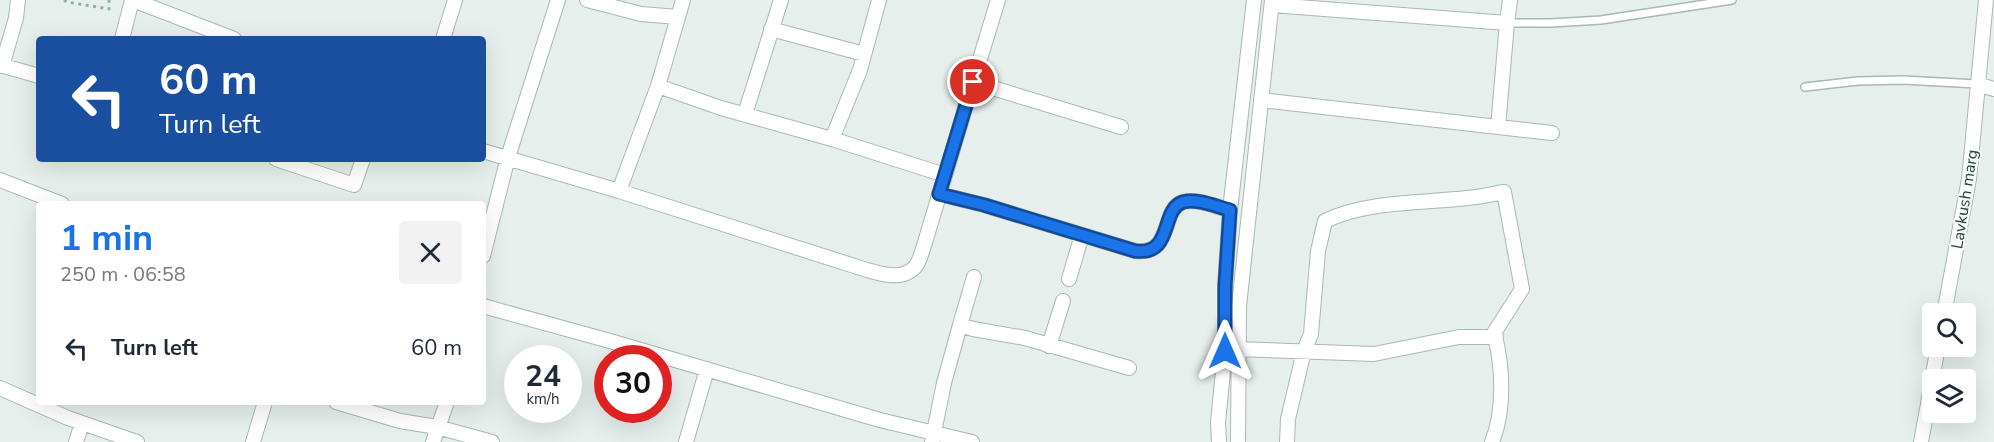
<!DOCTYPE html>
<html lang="en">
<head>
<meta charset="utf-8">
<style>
  body { margin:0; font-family:"Nunito Sans",sans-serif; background:#f2f2f3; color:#1f2937; height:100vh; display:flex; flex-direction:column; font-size:22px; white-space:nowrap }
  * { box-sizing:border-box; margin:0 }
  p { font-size:20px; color:#747a83 }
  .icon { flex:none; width:33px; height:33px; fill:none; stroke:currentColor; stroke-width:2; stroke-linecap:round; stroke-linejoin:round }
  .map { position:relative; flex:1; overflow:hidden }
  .sheet { position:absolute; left:36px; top:201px; width:450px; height:204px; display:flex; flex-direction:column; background:#fff; border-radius:6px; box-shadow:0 6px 24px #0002 }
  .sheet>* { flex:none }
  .top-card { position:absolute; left:36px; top:36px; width:450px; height:126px; border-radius:6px; box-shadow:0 6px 24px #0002; background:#1a4fa0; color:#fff; overflow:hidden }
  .tools { position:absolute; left:1922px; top:303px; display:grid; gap:12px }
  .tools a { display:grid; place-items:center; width:54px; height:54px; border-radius:6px; background:#fff; box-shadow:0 6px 24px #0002; font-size:30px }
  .speed { position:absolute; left:504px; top:345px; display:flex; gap:12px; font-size:30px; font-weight:700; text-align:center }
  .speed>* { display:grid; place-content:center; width:78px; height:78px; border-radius:50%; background:#fff; box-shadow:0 6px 24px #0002; line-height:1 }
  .speed small { font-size:15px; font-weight:400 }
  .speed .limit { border:9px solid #d22; background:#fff; color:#111 }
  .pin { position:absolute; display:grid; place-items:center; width:51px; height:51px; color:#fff; margin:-26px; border:3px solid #fff; border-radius:50%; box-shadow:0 2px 6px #0007 }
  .me { position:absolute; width:66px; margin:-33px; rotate:0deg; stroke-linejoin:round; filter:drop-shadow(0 0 4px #0008) }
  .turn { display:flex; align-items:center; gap:21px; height:126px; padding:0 24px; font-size:27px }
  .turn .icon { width:78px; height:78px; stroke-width:2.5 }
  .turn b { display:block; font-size:42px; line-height:51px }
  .round { display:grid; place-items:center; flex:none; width:63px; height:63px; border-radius:6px; background:#f2f2f3 }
  .head { display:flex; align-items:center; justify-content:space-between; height:102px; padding:0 24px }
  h1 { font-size:36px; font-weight:700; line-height:45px; color:#1a73e8 }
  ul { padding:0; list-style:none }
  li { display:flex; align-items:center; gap:18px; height:90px; padding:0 24px }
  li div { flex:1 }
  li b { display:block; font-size:22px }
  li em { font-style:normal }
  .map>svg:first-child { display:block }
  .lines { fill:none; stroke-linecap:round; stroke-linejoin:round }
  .lane-casing { stroke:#a8b8b2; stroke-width:10 }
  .street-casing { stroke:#a8b8b2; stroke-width:16 }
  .path { stroke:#86b3a5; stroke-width:3; stroke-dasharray:3 4.5; stroke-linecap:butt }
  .lane { stroke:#fff; stroke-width:7 }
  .street { stroke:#fff; stroke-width:14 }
  .route-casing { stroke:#114b97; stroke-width:15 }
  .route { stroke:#1a73e8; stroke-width:10 }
  .labels { text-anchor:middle; stroke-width:4.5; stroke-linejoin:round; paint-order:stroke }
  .street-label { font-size:16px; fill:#24423a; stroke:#f7fbf9 }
</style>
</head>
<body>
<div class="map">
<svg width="1994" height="442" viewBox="0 0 1994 442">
  <rect width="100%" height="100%" fill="#e6efeb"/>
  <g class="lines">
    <g class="lane-casing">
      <path id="lane" d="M1507 23H1551L1601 20 1732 0
        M1805 87 1858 81 1903 80 1977 84"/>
    </g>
    <g class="street-casing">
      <path id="street" d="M133 0 234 39
        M587 0 641 14 678 17
        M683 0 658 86 619 191 867 270C882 274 902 281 915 267 919 263 921 254 923 249L973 82 1121 127
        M1272 5 1507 23 1510 0
        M771 29 864 54
        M122 39 132 0
        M443 39 455 0
        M0 65 39 76
        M2 66 16 18 18 0
        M973 82 998 0
        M1977 84 1994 89
        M658 86 721 108 832 139 860 70 879 0
        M1261 100 1498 127 1507 23
        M745 114 781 0
        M1498 127 1552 133
        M832 139 945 175
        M483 151 619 191
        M276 159 354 185 363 159
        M0 180 62 204
        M939 194 984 205 1135 251C1174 256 1160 209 1183 202 1197 198 1216 207 1230 210
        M483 256 508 157 558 0
        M1069 279 1082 235
        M483 306 610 341 880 420 972 442
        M1944 314 1969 179 1986 0
        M960 325 974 277
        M1049 346 1063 301
        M1238 349 1374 354 1459 337H1496
        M1932 380 1938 346
        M0 388 68 418 137 442
        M336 402 400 421 437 427 492 442
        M76 442 82 423
        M253 442 265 402
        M433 442 447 402
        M686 442 707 369
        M932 442 944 383 960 325 973 329 1025 338 1129 368
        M1219 442 1218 422 1225 351V286L1230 210 1254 0
        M1238 442 1239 306 1272 0
        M1287 442 1288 419 1304 351 1311 334 1318 251 1325 221C1365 201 1423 203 1467 198 1480 197 1492 194 1504 192L1522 289 1494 333C1503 365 1505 410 1492 442
        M1921 442 1932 382"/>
    </g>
    <path class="path" d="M64 0 67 2 109 9V0"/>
    <use href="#lane" class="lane"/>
    <use href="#street" class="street"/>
  </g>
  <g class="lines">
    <g class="route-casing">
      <path id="route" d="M973 82 939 194 984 205 1135 251C1174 256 1160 209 1183 202 1197 198 1217 207 1230 210L1225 286V351"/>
    </g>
    <use href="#route" class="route"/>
  </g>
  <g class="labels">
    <g class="street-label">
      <text transform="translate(1964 199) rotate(-81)" y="6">Lavkush marg</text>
    </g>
  </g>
</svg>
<div class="tools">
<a><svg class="icon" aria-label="search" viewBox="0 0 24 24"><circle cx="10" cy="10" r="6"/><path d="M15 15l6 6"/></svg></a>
<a><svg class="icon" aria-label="layers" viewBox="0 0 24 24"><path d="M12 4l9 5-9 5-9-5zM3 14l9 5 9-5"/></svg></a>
</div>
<div class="speed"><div>24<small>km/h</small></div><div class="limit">30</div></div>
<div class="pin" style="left:973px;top:82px;background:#d93025"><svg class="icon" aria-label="arrive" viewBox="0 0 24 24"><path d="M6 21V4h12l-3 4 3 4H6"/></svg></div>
<svg class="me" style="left:1225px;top:351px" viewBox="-20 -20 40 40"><path d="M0-17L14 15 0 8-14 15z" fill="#1a73e8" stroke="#fff" stroke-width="4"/></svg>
<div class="top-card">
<div class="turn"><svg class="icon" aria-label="left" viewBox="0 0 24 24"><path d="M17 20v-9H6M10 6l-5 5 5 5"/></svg><div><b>60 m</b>Turn left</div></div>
</div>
<section class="sheet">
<div class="head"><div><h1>1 min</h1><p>250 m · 06:58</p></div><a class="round"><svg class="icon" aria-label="close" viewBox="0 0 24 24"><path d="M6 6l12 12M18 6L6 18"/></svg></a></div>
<ul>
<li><svg class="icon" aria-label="left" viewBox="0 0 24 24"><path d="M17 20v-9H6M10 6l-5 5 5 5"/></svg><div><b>Turn left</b></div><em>60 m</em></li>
</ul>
</section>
</div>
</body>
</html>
